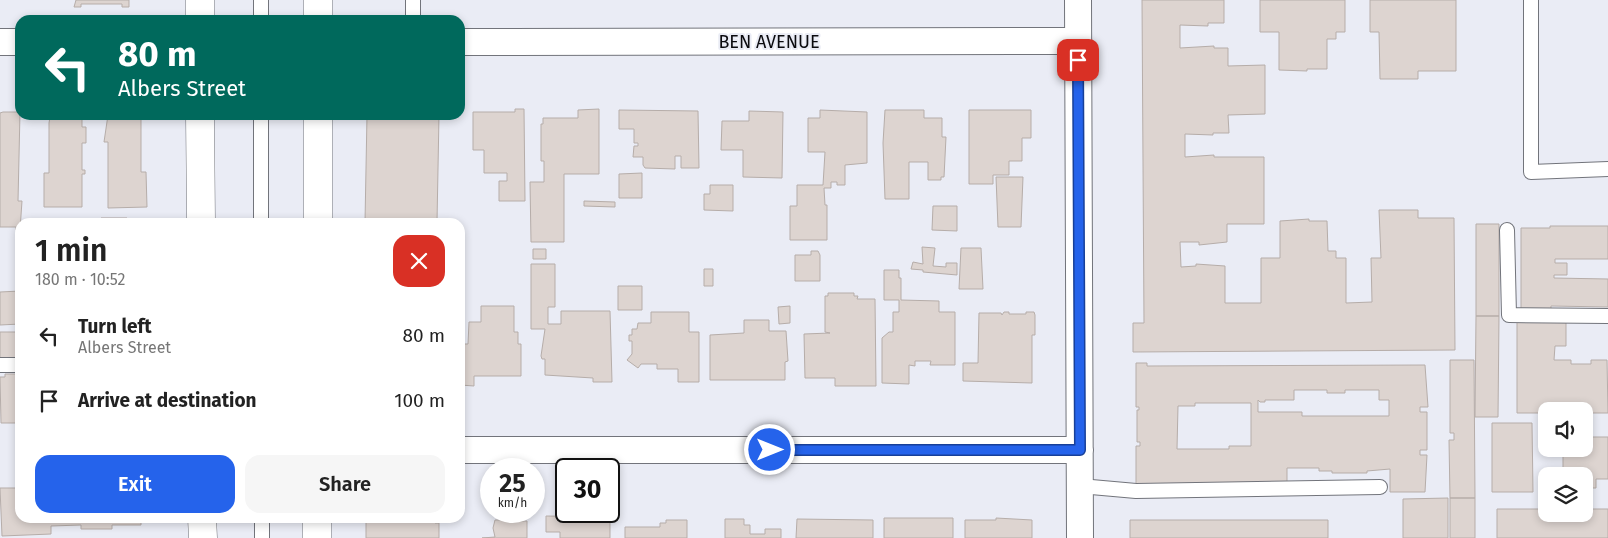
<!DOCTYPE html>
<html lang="en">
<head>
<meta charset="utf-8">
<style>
  body { margin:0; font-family:"Fira Sans",sans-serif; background:#f6f6f6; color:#222; height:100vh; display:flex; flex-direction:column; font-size:19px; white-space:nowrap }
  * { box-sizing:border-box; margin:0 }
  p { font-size:16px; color:#767676 }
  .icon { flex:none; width:28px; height:28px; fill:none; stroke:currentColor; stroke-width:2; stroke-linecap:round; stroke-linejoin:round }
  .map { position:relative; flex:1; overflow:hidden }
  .details { position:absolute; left:15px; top:218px; width:450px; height:305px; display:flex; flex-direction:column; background:#fff; border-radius:15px; box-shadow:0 2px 8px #0003 }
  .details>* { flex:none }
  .hud { position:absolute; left:15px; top:15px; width:450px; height:105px; border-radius:15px; box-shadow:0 2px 8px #0003; background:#00695c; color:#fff; overflow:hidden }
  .tools { position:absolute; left:1538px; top:402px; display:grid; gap:10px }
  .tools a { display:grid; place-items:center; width:55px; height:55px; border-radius:10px; background:#fff; box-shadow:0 2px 8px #0003; font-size:25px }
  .speed { position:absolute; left:480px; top:458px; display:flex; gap:10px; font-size:25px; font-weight:700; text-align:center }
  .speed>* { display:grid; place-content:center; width:65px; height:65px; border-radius:50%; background:#fff; box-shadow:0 2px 8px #0003; line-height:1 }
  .speed small { font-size:12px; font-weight:400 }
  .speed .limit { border:2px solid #111; border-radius:8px; background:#fff; color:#111 }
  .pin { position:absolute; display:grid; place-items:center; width:42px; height:42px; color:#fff; margin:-21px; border-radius:10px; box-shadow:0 2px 8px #0006 }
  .me { position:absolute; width:55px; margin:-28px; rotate:90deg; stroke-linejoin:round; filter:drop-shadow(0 0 4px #0008) }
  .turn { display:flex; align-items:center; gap:18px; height:105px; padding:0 20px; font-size:22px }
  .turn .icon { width:65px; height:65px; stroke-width:2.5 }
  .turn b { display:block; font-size:35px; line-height:42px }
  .round { display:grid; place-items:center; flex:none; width:52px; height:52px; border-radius:15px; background:#f6f6f6 }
  .headline { display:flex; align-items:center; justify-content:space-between; height:85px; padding:0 20px }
  h1 { font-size:30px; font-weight:600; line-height:38px }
  .primary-button { display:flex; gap:10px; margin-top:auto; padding:10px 20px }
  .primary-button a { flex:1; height:58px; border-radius:15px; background:#2563eb; color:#fff; font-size:20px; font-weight:600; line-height:58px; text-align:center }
  .primary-button a+a { background:#f6f6f6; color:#222 }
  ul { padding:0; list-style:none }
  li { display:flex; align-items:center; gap:15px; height:65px; padding:0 20px }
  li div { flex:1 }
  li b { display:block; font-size:19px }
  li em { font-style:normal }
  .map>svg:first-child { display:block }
  .building { fill:#ddd4d0; stroke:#b6ada9; fill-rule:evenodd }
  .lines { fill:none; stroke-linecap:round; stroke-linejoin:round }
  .service-casing { stroke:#72747b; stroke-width:16 }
  .minor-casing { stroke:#72747b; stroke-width:28 }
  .tertiary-casing { stroke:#72747b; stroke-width:29 }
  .service { stroke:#fff; stroke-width:14 }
  .minor { stroke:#fff; stroke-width:26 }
  .tertiary { stroke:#fff; stroke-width:28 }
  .route-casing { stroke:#184099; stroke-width:12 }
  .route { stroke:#2563eb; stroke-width:9 }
  .labels { text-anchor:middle; stroke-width:4; stroke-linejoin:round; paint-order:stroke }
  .street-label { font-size:18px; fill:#0b0b0e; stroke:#eaecf5 }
</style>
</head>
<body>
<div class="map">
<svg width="1608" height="538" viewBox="0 0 1608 538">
  <rect width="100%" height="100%" fill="#eaecf5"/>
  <path class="building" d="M76 0H129V7H122V4H81V7H74Z
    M1142 0H1224V23H1208V26L1180 25V48L1214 46V48H1228V66L1265 65V114L1228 115 1229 133H1213V135L1185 134V157L1214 155V157H1264V224H1227V242L1199 245V242H1180L1181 267 1196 266V264L1225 266V303H1261V258H1280V221L1309 219V221H1327L1328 251H1336V258H1346V303L1372 302 1371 258H1381L1379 210H1418V218H1454L1455 350 1133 352V323H1144Z
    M1260 0H1345V32H1336V39H1327V69H1307V71L1279 70V32H1260Z
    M1370 0H1456V71H1418V79H1380L1379 32H1370Z
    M515 109H524L525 201H499V181H507V173H484V150H473V112H515Z
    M599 109V174H564V242H531L530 182H544V161H541V124H543V118H578V110Z
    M619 110 698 111 699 168H681V156H675V169L645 168 643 165V157H633L634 146H638V143H634V129H619Z
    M820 110 867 112V163L845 165V185H837V182H831V188H824L825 205H827V240H790V206H797V185H823L825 152H808V118H820Z
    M885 110H924V118H942V137H946L944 177H941V180H928V162H909V199H885L883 143Z
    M969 110H1031V138H1022V161H1009V175H993V184H969Z
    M749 111 783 112 782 178 743 177V150H721L722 121H749Z
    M3 112H20L18 201H22L20 230H16V227H0V113Z
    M63 115H82V127H86V143H82V170H85V174H82V207H44V173H49V123L50 117H63Z
    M108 115 141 117V172H146L147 207 108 208V142H104Z
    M367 115H439L437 222H365Z
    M642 173V198H619V174Z
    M996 177H1023L1021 227H998Z
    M710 185H733V211L704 210V194H710Z
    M584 201 615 202V207L584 206Z
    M933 206H957V231L932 230Z
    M101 218H127V222H101Z
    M1476 224H1499V316H1476Z
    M1550 226H1608V259H1555V263H1567V275H1554V278L1608 279V307L1551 306V309H1521V228H1550Z
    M922 247 935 248 933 266 946 267V263H957V275L923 272V270L911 269 913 262 923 264Z
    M961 248H981L983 289H959Z
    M533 249H546V259H533Z
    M811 251H818L820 255V281H795V255H811Z
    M531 264H555V307H548V324H561V311H610L612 382H593V378L545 375V359H542L541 356 545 329H531Z
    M704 269H713V286H704Z
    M884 270H899V278H901V300L939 301V312H955V365H930L931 361H915V366L909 365V384L882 383V338L889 332H893V312H899V300H884Z
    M618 286H642V310H618Z
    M20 291V324L0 325V292Z
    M828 293H854V296H858L857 299H875L876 386H835V378H805L804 334 830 333 825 332V296H828Z
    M481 306H514V332H518V344H521V376H474V386L460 385V344H468L469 322H481Z
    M790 306V323L779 324 778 307Z
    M651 312H689V332H699V382H678V369H657V364H641L638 368 627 360 632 354V341H629V335H632V329H637L638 323H651Z
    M1004 312H1009V314H1026V312H1034L1035 315V335H1032V383L963 381V363H978L979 313H1001L1002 315Z
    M1476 316H1499L1498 417H1475Z
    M744 320H769V331H786L788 361 785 362V380H710V335L744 333Z
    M1517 321H1566V346H1555L1554 360H1571V364H1591V360H1607L1608 413H1517Z
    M0 332H20V358H0Z
    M1450 360H1474L1475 498H1450L1449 440H1454V433H1450Z
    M1136 363H1147V366L1425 365 1428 407H1420V412H1427V450H1420V455H1427L1425 492H1390V469L1367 471V473H1332V471H1319V468H1287V486L1136 489V446H1140V442H1137V410H1139V407H1136ZM1294 390H1327V393H1345V390H1379V400H1389V416H1302V412H1258V400L1260 402H1265V400H1294ZM1195 403H1251V446H1229V449H1177L1178 406H1195Z
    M5 374H20V423H1L0 377H5Z
    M1492 423H1532L1533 492H1492Z
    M1584 437H1608V479H1596V488H1584V476H1559V473H1563V449H1584Z
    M0 488H20V518H141V525H112V529H81V525L51 526V534L2 536Z
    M1448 498V538H1403V499Z
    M1450 498H1475V538H1450Z
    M1497 509H1546V514H1584V509H1608V538H1497Z
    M505 515H515V521H527V538H482L495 537 493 528 495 520H505Z
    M546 516 610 517V538H560V532H546Z
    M366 518H435V523H439V538H366Z
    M884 518H953V538H884Z
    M996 518 1032 520V538H965V520H996Z
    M725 519H744V525H750V534H765V529H781V538H725Z
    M797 519 873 520V538H796Z
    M666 520H687V538H625V527H660V523H666Z
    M1130 520H1328V538H1130Z"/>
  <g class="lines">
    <g class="service-casing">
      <path id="service" d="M261 0V20
        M413 0V20
        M1531 0V172L1608 169
        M261 115V222
        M1507 230 1509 315 1608 316
        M0 365H20
        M1080 486 1136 491 1380 487
        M262 518V538"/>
    </g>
    <g class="minor-casing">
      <path id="minor" d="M1078 0 1080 538
        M0 42H20
        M460 42 1078 41
        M460 450H1080"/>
    </g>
    <g class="tertiary-casing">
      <path id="tertiary" d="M318 0V20
        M200 20V0
        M200 115 201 222
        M318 222V115
        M202 518 203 538
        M317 518V538"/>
    </g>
    <use href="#service" class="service"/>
    <use href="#minor" class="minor"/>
    <use href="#tertiary" class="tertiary"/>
  </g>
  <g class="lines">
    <g class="route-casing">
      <path id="route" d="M770 450H1080L1078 60"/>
    </g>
    <use href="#route" class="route"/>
  </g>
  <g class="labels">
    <g class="street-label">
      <text x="769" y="48">BEN AVENUE</text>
    </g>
  </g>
</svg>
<div class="tools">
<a><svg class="icon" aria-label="sound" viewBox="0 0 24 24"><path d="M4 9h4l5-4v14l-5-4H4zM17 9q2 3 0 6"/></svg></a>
<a><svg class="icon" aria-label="layers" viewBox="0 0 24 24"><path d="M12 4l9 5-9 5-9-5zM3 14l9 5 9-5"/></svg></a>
</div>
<div class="speed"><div>25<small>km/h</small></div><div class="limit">30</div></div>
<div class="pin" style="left:1078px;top:60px;background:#d93025"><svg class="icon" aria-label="arrive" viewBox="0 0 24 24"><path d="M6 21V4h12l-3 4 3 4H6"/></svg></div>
<svg class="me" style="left:770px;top:450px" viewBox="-20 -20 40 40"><circle r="17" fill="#2563eb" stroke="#fff" stroke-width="3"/><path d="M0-11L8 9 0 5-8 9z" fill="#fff"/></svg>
<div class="hud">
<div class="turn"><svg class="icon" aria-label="left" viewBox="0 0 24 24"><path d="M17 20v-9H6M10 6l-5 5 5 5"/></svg><div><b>80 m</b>Albers Street</div></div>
</div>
<section class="details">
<div class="headline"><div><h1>1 min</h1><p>180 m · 10:52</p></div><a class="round" style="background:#d93025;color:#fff"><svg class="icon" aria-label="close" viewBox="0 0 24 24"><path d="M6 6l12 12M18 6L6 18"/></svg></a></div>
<ul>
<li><svg class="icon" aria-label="left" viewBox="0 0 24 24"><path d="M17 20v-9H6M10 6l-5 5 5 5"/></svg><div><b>Turn left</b><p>Albers Street</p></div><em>80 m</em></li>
<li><svg class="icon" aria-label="arrive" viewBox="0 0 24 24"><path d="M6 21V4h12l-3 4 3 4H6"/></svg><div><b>Arrive at destination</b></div><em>100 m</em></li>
</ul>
<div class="primary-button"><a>Exit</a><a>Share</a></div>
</section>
</div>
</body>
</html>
